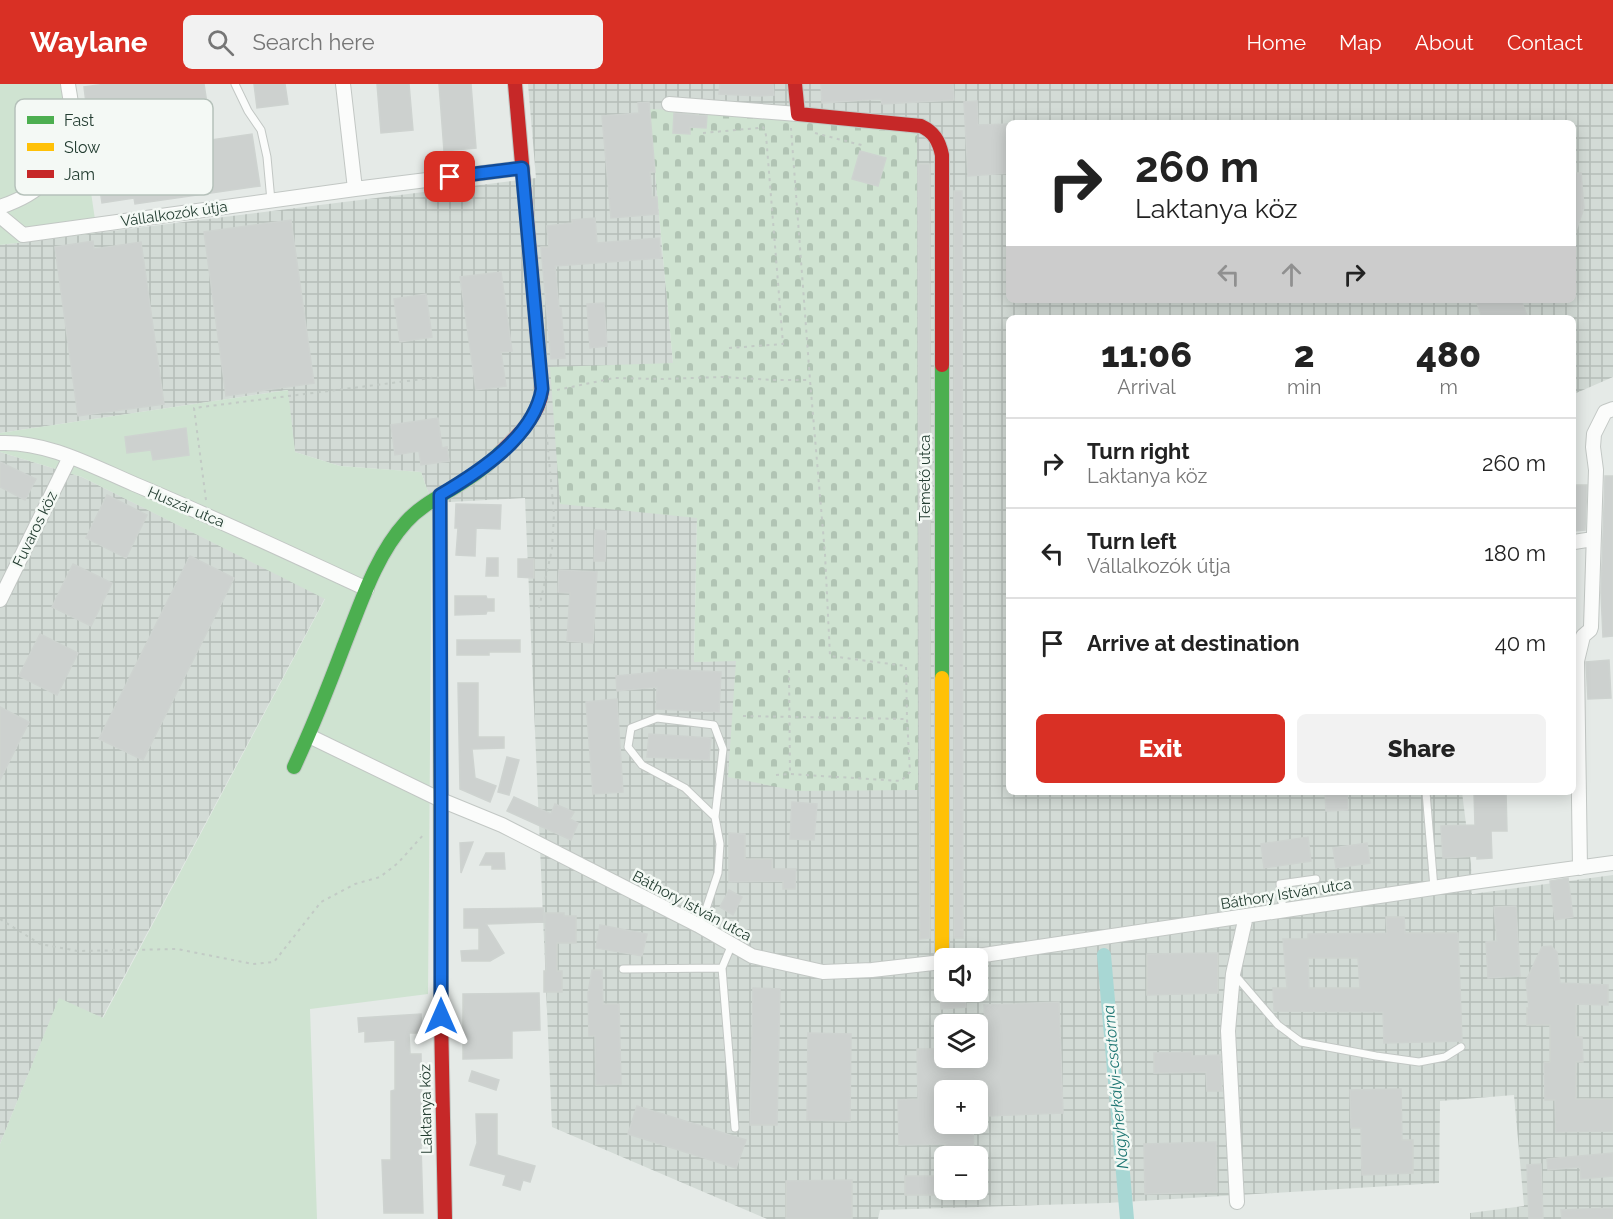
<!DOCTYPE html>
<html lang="en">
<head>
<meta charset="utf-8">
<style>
  body { margin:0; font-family:Raleway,sans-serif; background:#f2f2f2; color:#222; height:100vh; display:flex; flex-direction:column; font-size:22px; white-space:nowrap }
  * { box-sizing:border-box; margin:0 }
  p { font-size:20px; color:#767676 }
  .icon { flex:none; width:33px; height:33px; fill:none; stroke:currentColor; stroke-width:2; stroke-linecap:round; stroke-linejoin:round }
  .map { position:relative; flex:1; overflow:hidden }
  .sheet { position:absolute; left:1006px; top:231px; width:570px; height:480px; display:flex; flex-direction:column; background:#fff; border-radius:9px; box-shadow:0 3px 15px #0003 }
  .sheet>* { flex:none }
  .hud { position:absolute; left:1006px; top:36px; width:570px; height:183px; border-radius:9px; box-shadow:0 3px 15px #0003; background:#fff; color:#222; overflow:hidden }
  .tools { position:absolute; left:934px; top:864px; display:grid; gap:12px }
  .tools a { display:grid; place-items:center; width:54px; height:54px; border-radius:9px; background:#fff; box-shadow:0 3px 15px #0003; font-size:30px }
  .pin { position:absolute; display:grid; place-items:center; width:51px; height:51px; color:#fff; margin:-26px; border-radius:12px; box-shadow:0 3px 9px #0006 }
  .me { position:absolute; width:66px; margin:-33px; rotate:0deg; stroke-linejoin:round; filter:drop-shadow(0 0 4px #0008) }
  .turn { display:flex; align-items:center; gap:21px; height:126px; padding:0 30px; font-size:27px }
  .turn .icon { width:78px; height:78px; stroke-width:2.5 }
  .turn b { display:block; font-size:42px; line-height:51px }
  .lanes { display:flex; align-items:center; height:57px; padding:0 30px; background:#0003; justify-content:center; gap:30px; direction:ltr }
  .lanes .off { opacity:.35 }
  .eta { display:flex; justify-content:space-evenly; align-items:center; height:102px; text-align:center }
  .eta b { font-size:36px; font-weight:800; line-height:42px }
  .primary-button { display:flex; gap:12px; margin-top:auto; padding:12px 30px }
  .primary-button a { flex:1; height:69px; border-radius:9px; background:#d93025; color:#fff; font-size:24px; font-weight:800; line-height:69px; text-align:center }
  .primary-button a+a { background:#f2f2f2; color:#222 }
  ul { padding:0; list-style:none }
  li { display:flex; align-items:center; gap:18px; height:90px; padding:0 30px; border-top:2px solid #e0e0e0 }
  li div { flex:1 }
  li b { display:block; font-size:22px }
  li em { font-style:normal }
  header { display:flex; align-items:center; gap:36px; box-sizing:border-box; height:84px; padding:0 30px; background:#d93025; color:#fff }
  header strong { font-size:28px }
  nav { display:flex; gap:33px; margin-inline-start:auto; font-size:21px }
  .search { width:420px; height:54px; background:#f2f2f2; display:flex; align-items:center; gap:15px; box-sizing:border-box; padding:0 21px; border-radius:9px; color:#767676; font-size:22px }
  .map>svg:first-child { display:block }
  .industrial { fill:url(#industrial-grid); fill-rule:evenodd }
  .green { fill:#cfe3d1 }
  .cemetery { fill:url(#cemetery-stones) }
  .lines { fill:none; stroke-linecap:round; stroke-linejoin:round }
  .canal { stroke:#a8d7d4; stroke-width:14 }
  .building { fill:#cdd1cf; stroke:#ced3d0; stroke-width:1.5; fill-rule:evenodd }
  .lane-casing { stroke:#c2c7c4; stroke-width:9 }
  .street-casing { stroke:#c2c7c4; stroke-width:16 }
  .fast-casing { stroke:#c1c8c4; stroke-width:16 }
  .slow-casing { stroke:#c1c8c4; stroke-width:16 }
  .jam-casing { stroke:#c1c8c4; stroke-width:16 }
  .path { stroke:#c2cac5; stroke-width:2; stroke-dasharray:3 4.5; stroke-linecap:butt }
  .lane { stroke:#fbfcfb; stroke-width:7 }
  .street { stroke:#fbfcfb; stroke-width:14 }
  .fast { stroke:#4caf50; stroke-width:14 }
  .slow { stroke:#ffc107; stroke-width:14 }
  .jam { stroke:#c62828; stroke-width:14 }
  .route-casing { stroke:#114b97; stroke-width:15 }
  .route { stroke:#1a73e8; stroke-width:10 }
  .labels { text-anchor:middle; stroke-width:5; stroke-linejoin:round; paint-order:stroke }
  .street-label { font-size:15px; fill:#233d31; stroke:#f4f9f5 }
  .water-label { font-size:16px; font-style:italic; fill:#207774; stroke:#f4f9f5 }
  .key { fill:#f4f9f5; stroke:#b5c1ba; stroke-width:1.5 }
  .key-label { font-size:16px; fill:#233d31 }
</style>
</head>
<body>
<header>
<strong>Waylane</strong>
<div class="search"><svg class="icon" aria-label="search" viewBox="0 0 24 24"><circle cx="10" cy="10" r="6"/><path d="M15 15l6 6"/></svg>Search here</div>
<nav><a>Home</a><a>Map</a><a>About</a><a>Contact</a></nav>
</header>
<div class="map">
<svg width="1613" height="1135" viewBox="0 0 1613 1135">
  <defs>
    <pattern id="industrial-grid" width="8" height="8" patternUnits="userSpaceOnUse" patternTransform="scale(1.5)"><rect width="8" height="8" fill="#d3dbd6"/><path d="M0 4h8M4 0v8" fill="none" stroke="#b5bdb8"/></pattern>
    <pattern id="cemetery-stones" width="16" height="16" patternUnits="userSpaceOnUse" patternTransform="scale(1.5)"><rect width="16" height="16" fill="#cfe3d1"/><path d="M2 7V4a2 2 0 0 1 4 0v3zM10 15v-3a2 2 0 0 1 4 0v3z" fill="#b1c4b4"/></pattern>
  </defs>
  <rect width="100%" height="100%" fill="#e5eae7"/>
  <path class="industrial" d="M528 0H1613V293L1574 310V234H1010V708H1462L1471 780 1472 810 1613 791V1135H1470V1129L1524 1122 1514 1011 1440 1017 1439 1099 1107 1119 880 1126 878 1135H767L552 1043 525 414 432 419 421 388 340 382 295 368 287 306 0 349V161L536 94ZM649 25 797 707 736 576 694 578 697 434 673 279ZM1010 39H1574V216H1010ZM945 874H978V908H945ZM945 940H978V974H945ZM945 1006H978V1040H945ZM945 1072H978V1106H945Z
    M0 368 82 393 325 514 102 934 59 915 0 1060Z"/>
  <path class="green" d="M0 0H75L97 149 0 161Z
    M288 306 295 368 340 382 421 388 432 419 428 910 310 925 317 1135H0V1060L59 914 103 934 325 515 82 393 0 368V349Z"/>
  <path class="cemetery" d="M649 25 787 32 917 50 918 706 797 707 728 693 736 577 694 578 697 434 560 420 550 283 673 279Z"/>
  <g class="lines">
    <path class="canal" d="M1104 871 1127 1135"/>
  </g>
  <path class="building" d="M106 0H204L208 26 89 43 84 3Z
    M254 0H285L288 20 257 24Z
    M377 0H409L413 46 381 49Z
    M439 0H471L476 64 444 67Z
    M720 0H773L774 11 760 12 719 10Z
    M821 0H953L954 16 882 20 881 15 822 19Z
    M977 17 978 41 1010 40V89L968 92 964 18Z
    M649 18 655 88H650L652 113H657L658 130 611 134 602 32 639 29 638 19Z
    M674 29 707 32 706 44 690 43V50L673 49Z
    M252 50 260 102 135 120 134 114 102 119 96 78 129 74 128 68Z
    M860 67 886 74 878 102 852 95Z
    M918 80H930V854L920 855Z
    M1574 89H1581L1584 124 1575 150H1574Z
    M954 107H962L963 854H954Z
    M595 134 597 159 659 154 661 174 555 182 559 224H561L565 274 551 275 541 163H549L547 142 572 139V136Z
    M291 136 314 299 226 312 204 148Z
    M93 157 94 165 141 158 164 320 78 332 55 163Z
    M501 188 512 267 501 268 506 302 476 306 460 193Z
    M426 210 432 253 400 258 394 215Z
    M1476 216H1521L1528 234H1482Z
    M604 219 607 262 590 264 587 220Z
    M438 334 442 364 447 363 449 377 421 381 419 367 395 371 391 341Z
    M186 344 189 371 153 376 151 366 127 369 125 353Z
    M0 378 36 395 25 416 0 403Z
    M1605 392H1613V552L1603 553 1601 509Z
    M1574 401H1587L1585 446 1574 447Z
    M107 411 147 431 126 474 86 454Z
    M456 420 501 421 500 445 476 444 475 472 456 471 458 444H455Z
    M595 446 606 447 605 477H594Z
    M190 472 234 494 143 676 99 655Z
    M487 474H498V492H486Z
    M518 475H534V494L518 493Z
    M73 480 112 499 91 542 52 523Z
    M559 486 597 488 593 559 567 557 570 509 558 508Z
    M455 512H486L487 515H494V527H487L486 530 455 531Z
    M40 550 78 569 57 611 19 592Z
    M457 556H520V568H489V571H457Z
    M1609 576 1611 614 1588 615 1586 578Z
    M658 585 721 588 719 628 656 625 657 603 617 607 616 592 658 588Z
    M458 599H478V653H504V664L472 665 475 694 496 702 490 718 460 705Z
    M617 615 623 708 593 710 586 618Z
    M0 623 29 638 0 696Z
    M649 650 711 654 709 676 647 673Z
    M507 673 519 676 509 711 498 708Z
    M1325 708H1347L1348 726 1326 727Z
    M1474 708H1506L1507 747H1491L1492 774 1477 775V772L1443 774 1441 742 1475 741Z
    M514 713 551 730 555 720 574 728 570 735 578 739 571 756 507 727Z
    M792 718 817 720 814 756 790 755Z
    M729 749 745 750V775H772V785H796L795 805H783V797L729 798Z
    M1308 753 1311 777 1264 784 1261 760Z
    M473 758 461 789 460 759Z
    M1367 759 1370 779 1336 784 1333 764Z
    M486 769H504L505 785H492V781H480Z
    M1568 794 1573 833 1555 836 1550 797Z
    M729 806 742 813 733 831 720 823Z
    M1516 822 1520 892 1488 894 1486 858 1497 857 1494 823Z
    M543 824 544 838 486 840 504 869 490 877H462L461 867 479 866V844H464V825Z
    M545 829H564V832H576V859H557V887H562V908H544V887H546Z
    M1386 833H1404L1405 849H1458L1462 957 1384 959 1383 928 1274 927 1273 904H1287L1283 855H1308V850L1387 849ZM1308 874H1358L1360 904H1309Z
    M600 841 647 850 642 872 596 864Z
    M1551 862 1557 868 1560 899 1608 901V921L1576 920V953H1582L1583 978H1576V1015H1613V1047L1556 1048 1555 1016H1545L1544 978H1550V941H1527V924H1529L1526 897 1542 863Z
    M1218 869V909L1147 911V870Z
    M592 886H602L603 920H619L621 1000 596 1001 595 952H589L588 909Z
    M753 904 780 905 777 1041H750Z
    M940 908H965L966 923 941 925Z
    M539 909 540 946 512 947V974L463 975V910Z
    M1059 918 1063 1029 987 1032V1006H945V1040H973L974 1072H945V1060L899 1061 898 1016 918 1015 917 965H945V974H986L984 921Z
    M421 930 422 949H409L410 970H421L422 1038H423L424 1061H421L423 1129H384L382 1076H391V1007L395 1006V956L365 958V947L359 948 358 934Z
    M808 949 851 950 850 1037 807 1036Z
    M1192 968V972L1220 971 1222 1007H1207L1206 988 1154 989V969Z
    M472 987 499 996 496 1006 469 997Z
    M1401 1005 1402 1056H1413V1089L1362 1091 1361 1044H1351L1350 1006Z
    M637 1022 746 1056 736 1084 628 1050Z
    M476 1030H497V1071L535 1082 530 1098 523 1096 520 1106 503 1101 506 1091 470 1081 477 1059Z
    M1216 1058 1217 1108 1145 1110 1144 1060Z
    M1613 1069V1092L1581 1095 1580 1083 1548 1086 1547 1075Z
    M1541 1080 1543 1135H1529L1527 1081Z
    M905 1092H945V1111H905Z
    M852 1096V1135H786V1097Z
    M1613 1124V1135H1562L1561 1126Z"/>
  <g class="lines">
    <g class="lane-casing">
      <path id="lane" d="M235 0 248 27 261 46 267 73 271 117
        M1426 708 1434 804
        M1283 827 1280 800 1316 795
        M698 841 706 825 718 789 720 760 715 733 723 665 714 641 657 634 631 644 628 663 642 681 685 704 715 733
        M732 860 722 884 735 1044
        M623 885 722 884
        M1235 891 1278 941 1301 958 1376 972 1419 978 1445 973 1461 963"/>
    </g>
    <g class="street-casing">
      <path id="street" d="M343 0 355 105
        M669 20 798 30
        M0 123C41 109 60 90 68 47 69 41 71 34 71 28 72 19 69 9 68 0
        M0 132 23 151 355 105 522 84
        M0 359C47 357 92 382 134 400 213 433 289 469 367 505
        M1574 458 1593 455
        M0 516 70 373
        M309 652 441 716 502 741 698 841 752 872 823 888 872 886 942 878
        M1580 784 1577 577 1583 552 1590 546 1591 543 1596 386 1593 363 1594 350 1605 328 1613 325
        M964 874 1473 798 1613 779
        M1237 1118 1228 947 1233 890 1246 832"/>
    </g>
    <g class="fast-casing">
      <path id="fast" d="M942 281V594
        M294 683C312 644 328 604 343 564 360 522 375 472 406 438 423 419 446 410 466 396 479 388 491 378 502 367"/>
    </g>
    <g class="slow-casing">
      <path id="slow" d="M440 411 441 832
        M942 594V878L945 877"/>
    </g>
    <g class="jam-casing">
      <path id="jam" d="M795 0 798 30 921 42C934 48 939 57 942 71V281
        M502 367C519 351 539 331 542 307L515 0
        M441 832V932L445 1135"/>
    </g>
    <path class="path" d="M703 49 758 44 762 41
      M815 49 865 62
      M729 264 783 260 766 51 762 40
      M557 306 614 294 663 295 723 293 773 296H810
      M206 416 194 324 439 293
      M539 524 552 465 554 430 546 343
      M789 586 790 690
      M743 632 907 635
      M776 691 790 690 901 697 910 688 907 635 906 582 830 572 825 470 810 296 791 44
      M0 835 40 860 78 867 177 865 253 880 274 878 321 818 355 800 380 793 398 779 424 750"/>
    <use href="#lane" class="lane"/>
    <use href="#street" class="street"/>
    <use href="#fast" class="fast"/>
    <use href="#slow" class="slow"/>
    <use href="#jam" class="jam"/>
  </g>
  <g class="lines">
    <g class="route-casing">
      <path id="route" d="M441 932V716L440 411C479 388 534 353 542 305L522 84 450 93"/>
    </g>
    <use href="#route" class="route"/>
  </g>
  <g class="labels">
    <g class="street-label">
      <text transform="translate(174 130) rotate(-8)" y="5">Vállalkozók útja</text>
      <text transform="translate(925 394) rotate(-90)" y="5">Temető utca</text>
      <text transform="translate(186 423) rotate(23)" y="5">Huszár utca</text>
      <text transform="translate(35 445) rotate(-64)" y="5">Fuvaros köz</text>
      <text transform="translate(1286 810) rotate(-9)" y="5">Báthory István utca</text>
      <text transform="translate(692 822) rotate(28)" y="5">Báthory István utca</text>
      <text transform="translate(426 1025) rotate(-91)" y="5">Laktanya köz</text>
    </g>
    <g class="water-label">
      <text transform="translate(1115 1003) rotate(-95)" y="6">Nagyherkályi-csatorna</text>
    </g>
  </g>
  <rect x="15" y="15" width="198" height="96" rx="9" class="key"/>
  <rect x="27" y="32" width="27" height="8" fill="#4caf50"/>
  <rect x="27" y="59" width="27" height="8" fill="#ffc107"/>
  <rect x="27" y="86" width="27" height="8" fill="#c62828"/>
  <g class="key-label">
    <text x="64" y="42">Fast</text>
    <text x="64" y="69">Slow</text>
    <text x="64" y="96">Jam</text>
  </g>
</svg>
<div class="tools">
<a><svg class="icon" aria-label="sound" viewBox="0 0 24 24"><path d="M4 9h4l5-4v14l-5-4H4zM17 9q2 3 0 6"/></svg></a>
<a><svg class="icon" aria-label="layers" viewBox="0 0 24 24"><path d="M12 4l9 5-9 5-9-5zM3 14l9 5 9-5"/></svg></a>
<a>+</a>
<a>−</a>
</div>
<div class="pin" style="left:450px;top:93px;background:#d93025"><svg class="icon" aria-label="arrive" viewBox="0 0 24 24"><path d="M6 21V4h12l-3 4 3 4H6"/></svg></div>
<svg class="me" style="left:441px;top:932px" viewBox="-20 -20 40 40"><path d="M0-17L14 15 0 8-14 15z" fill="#1a73e8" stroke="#fff" stroke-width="4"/></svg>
<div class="hud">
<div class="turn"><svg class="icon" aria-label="right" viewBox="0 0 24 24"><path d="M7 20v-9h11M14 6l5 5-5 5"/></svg><div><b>260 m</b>Laktanya köz</div></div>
<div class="lanes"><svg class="icon off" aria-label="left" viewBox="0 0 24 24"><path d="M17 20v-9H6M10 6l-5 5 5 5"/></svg><svg class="icon off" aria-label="ahead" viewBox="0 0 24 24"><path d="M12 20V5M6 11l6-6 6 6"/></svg><svg class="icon" aria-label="right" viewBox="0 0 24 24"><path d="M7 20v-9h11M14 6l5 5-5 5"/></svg></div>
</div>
<section class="sheet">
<div class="eta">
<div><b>11:06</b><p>Arrival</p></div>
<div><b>2</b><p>min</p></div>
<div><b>480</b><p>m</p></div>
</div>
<ul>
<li><svg class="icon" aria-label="right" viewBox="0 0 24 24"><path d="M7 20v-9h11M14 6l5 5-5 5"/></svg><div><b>Turn right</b><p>Laktanya köz</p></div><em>260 m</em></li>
<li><svg class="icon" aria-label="left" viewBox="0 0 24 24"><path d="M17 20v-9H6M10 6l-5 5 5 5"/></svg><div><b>Turn left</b><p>Vállalkozók útja</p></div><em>180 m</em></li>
<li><svg class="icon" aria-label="arrive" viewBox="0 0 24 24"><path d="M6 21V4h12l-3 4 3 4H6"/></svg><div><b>Arrive at destination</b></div><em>40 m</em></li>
</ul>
<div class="primary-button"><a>Exit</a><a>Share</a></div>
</section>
</div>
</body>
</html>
